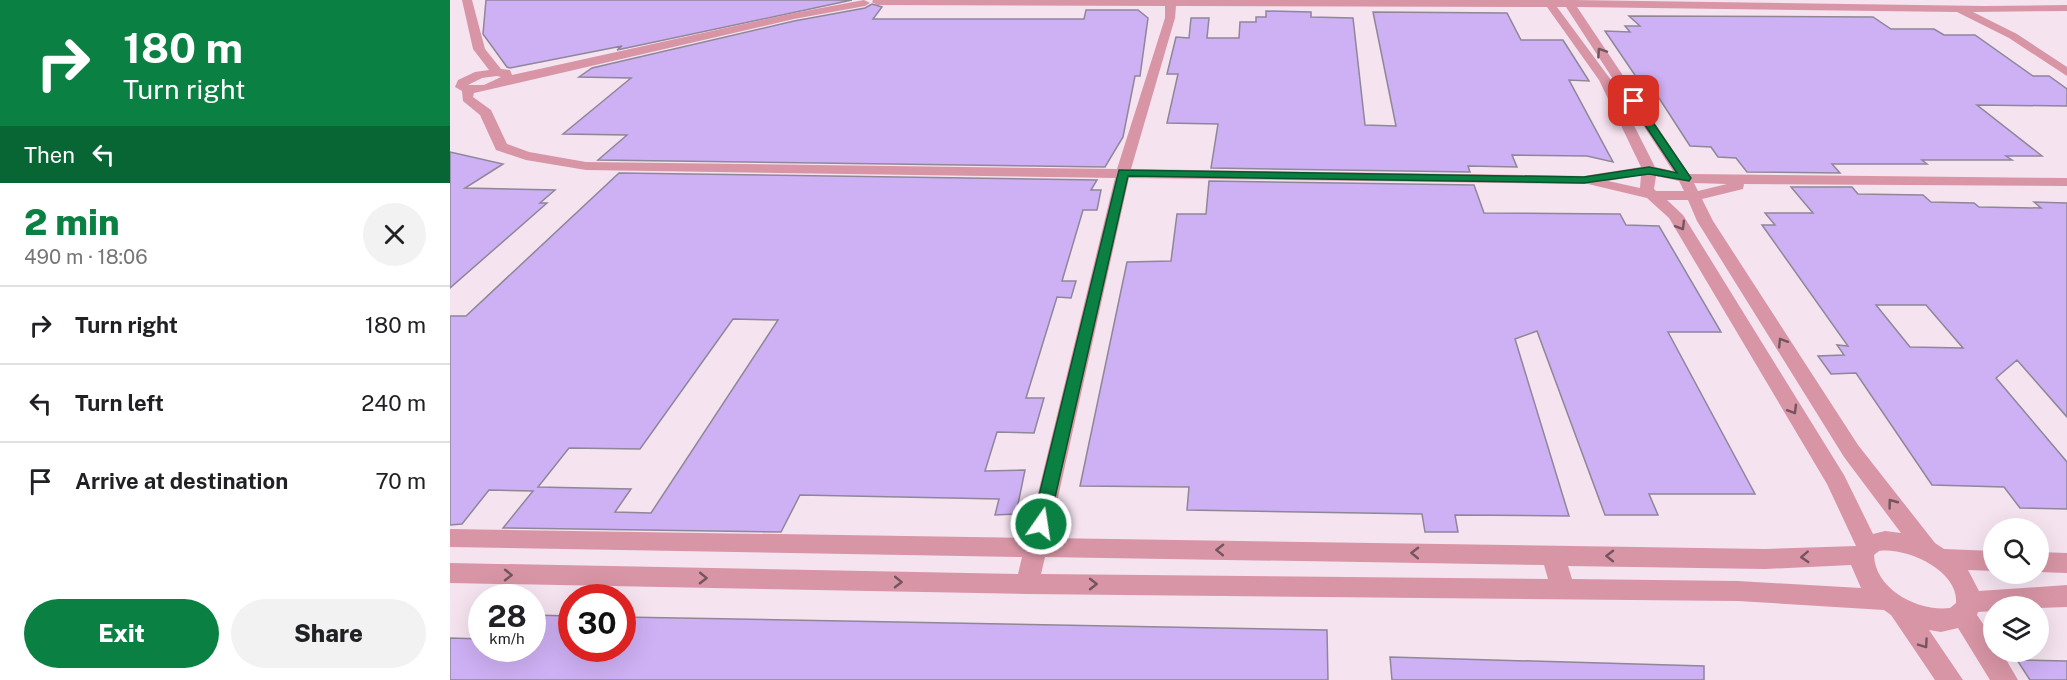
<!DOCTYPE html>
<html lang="en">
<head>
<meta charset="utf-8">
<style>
  body { margin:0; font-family:"Public Sans",sans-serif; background:#f2f2f2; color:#202124; height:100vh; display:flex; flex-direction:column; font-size:22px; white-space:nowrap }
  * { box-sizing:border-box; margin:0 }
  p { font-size:20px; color:#757577 }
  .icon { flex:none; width:33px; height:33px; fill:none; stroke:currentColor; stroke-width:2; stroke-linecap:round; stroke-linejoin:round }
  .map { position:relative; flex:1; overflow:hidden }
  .panel { display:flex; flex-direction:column; background:#fff; width:450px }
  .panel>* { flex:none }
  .banner { background:#0b8043; color:#fff; overflow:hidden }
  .tools { position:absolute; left:1533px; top:518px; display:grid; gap:12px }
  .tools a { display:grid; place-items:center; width:66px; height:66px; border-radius:50%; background:#fff; box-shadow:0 6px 24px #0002; font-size:30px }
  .speed { position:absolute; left:18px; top:584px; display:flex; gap:12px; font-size:30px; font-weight:700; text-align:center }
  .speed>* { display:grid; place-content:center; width:78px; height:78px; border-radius:50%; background:#fff; box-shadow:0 6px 24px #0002; line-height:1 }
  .speed small { font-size:15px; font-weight:400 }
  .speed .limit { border:9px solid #d22; background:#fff; color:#111 }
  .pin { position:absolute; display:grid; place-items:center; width:51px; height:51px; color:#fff; margin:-26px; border-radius:12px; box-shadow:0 3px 9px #0006 }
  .me { position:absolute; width:66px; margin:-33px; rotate:13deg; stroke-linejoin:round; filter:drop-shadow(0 0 4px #0008) }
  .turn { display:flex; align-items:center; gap:21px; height:126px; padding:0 24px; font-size:27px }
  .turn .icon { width:78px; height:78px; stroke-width:2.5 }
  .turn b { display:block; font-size:42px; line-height:51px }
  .then { display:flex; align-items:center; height:57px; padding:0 24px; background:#0003; gap:12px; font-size:22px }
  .round { display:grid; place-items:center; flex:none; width:63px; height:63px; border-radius:32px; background:#f2f2f2 }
  .headline { display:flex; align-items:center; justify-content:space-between; height:102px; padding:0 24px }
  h1 { font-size:36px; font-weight:800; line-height:45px; color:#0b8043 }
  .action { display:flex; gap:12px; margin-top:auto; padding:12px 24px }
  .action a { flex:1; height:69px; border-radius:36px; background:#0b8043; color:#fff; font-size:24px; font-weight:800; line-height:69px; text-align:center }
  .action a+a { background:#f2f2f2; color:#202124 }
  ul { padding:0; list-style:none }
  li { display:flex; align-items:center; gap:18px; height:78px; padding:0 24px; border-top:2px solid #e0e0e0 }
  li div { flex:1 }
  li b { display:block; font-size:22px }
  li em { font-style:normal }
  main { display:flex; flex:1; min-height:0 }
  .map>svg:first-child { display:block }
  .building { fill:#ceb0f4; stroke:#8e8798; stroke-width:1.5; fill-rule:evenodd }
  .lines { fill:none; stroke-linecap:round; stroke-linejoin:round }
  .minor { fill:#d895a6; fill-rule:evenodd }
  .oneway { stroke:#74555f }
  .route { fill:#0b8043; stroke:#07532c; stroke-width:1.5 }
</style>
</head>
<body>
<main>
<section class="panel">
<div class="banner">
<div class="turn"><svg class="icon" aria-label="right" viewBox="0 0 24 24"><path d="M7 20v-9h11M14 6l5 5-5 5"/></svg><div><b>180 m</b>Turn right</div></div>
<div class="then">Then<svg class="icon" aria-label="left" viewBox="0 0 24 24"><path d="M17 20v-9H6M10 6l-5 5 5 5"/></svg></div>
</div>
<div class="headline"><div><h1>2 min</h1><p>490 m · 18:06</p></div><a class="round"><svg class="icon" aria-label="close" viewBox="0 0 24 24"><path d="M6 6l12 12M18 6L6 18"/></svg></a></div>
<ul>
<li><svg class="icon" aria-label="right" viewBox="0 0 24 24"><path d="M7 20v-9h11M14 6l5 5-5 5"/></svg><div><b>Turn right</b></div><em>180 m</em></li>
<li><svg class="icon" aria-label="left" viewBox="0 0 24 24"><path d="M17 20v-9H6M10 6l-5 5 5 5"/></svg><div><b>Turn left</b></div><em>240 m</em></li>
<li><svg class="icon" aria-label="arrive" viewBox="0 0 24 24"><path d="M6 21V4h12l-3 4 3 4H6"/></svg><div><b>Arrive at destination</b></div><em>70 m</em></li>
</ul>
<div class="action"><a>Exit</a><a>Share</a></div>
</section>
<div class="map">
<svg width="1617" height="680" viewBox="0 0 1617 680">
  <rect width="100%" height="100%" fill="#f5e3f0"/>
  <path class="building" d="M36 0H402L167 50 172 46 60 68 57 67 33 34Z
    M422 4 432 7 423 19H634L636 10H688L698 18 690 76H685L673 137 655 167 148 160 177 135 113 134 181 78 129 77 142 68 344 21 415 8Z
    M816 11 861 12V17L903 18 915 125 946 126 923 12 1057 13 1071 40H1113L1139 81 1119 80 1163 162 1137 156 1062 155 1067 167 1018 166 1020 172 761 168 768 124 717 123 728 74H717L726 37 739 38 741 18H759L757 38H789L790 22H806V17H816Z
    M1179 16 1423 17 1441 29H1484L1494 35H1525L1583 76H1599L1617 89V106L1527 105 1592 156H1556L1562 160H1472L1477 164H1382L1390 173 1297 172 1286 158 1268 157 1261 147 1240 146 1200 84H1191L1155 31 1180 32 1175 26H1190Z
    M0 152 53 164 15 188 105 190 90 203H97L0 288Z
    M169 173 647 180 641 190H651L647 210H633L612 281H626L621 298 607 297 576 398H594L584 433 547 432 535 471 575 470 566 514 545 515 549 499 350 495 331 532 53 528 83 491 39 490 12 524 0 525V316H16ZM283 319 328 320 201 513 165 512 181 489 88 487 119 448 190 449Z
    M759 181 1024 185 1034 213 1170 214 1176 225 1209 226 1271 332H1218L1305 494H1199L1208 515H1155L1087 331 1065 339 1119 516 1005 515 1008 532H975L972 514 737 510 739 487 630 486 677 262 721 261 727 214H756Z
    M1341 187H1402L1408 194 1473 195 1481 202 1524 203 1529 207 1591 208 1584 202 1617 203V417L1567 360 1546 378 1617 462V509L1570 508 1554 487 1482 485 1406 373 1381 374 1368 356 1394 355 1387 345 1398 346 1312 225H1325L1315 213H1363ZM1426 305H1476L1513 348 1460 347Z
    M82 615 122 616V648H172V617L877 630 878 680H0V638L32 639V648H82Z
    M940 657 1254 666V680H942Z
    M1567 660 1617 661V680H1580Z"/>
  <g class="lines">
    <path class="minor" d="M12 0H22L35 49 51 69 60 70 62 75 344 13 414 0 420 3 415 6 344 19 24 93 23 97 41 110 57 144 79 152 136 162 667 169 715 18V6L427 5 422 2 423 0H1122L1535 6 1617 5V11L1523 12 1567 34 1617 67V76L1559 38 1507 12 1127 7 1239 174 1617 178V186L1294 184 1293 189 1252 199 1263 221 1408 445 1485 543 1494 549 1544 551V571L1518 570 1529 591 1617 585V607L1588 608V606H1544V611L1528 612 1527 615 1544 640V651H1551L1568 680H1540L1508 628 1491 632 1479 630 1513 680H1485L1441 615 1434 610 1288 601 577 594 0 583V563L568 574 572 557 0 547V529L577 538 665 178 136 170 76 160 46 150 30 115 13 101 12 91 5 87 8 80 25 72 39 70 23 49ZM726 6 1097 7 1149 80 1191 167 1134 176 681 169 725 18ZM1107 7H1116L1223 171 1205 167 1161 80ZM47 76 51 77 34 85H18L32 78ZM1191 175 1190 188 1158 181ZM1206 176 1229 181 1234 191H1206L1204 189ZM679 178 1138 184 1197 198 1219 218 1377 484 1406 546 1315 549 599 538ZM1244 183 1277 184 1248 191ZM1217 200H1238L1247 221 1394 457 1451 533 1435 531 1423 534 1394 475 1233 215ZM1429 551C1457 547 1509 571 1506 603L1500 608C1469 612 1425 590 1424 555ZM595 557 1094 565 1098 579 591 574ZM1401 565 1411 588 1288 581 1122 579 1118 566 1315 569Z
      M1588 552 1617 553V573L1588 572Z"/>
  </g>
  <defs><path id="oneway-chevron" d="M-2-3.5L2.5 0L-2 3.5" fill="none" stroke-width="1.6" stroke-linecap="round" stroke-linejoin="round" transform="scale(1.5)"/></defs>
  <g class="oneway">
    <use href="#oneway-chevron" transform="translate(1151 52) rotate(-124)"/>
    <use href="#oneway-chevron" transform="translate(1231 226) rotate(59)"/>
    <use href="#oneway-chevron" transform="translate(1332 342) rotate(-122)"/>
    <use href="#oneway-chevron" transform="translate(1343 410) rotate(59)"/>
    <use href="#oneway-chevron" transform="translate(1442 503) rotate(-127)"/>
    <use href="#oneway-chevron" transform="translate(770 550) rotate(-179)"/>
    <use href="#oneway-chevron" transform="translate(965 553) rotate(-179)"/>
    <use href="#oneway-chevron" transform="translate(1160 556) rotate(-179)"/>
    <use href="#oneway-chevron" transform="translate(1355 557) rotate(177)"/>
    <use href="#oneway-chevron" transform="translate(58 575) rotate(1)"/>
    <use href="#oneway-chevron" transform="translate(253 578) rotate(1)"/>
    <use href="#oneway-chevron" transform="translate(448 582) rotate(1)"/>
    <use href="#oneway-chevron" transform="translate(643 584)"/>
    <use href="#oneway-chevron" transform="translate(1474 644) rotate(55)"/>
  </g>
  <path class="route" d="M1181 99H1187L1241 178 1239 181 1199 174 1134 183 678 176 599 524 597 529 591 531 585 529 582 524 669 170 1134 177 1199 167 1227 173 1179 101Z"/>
</svg>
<div class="tools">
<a><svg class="icon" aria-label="search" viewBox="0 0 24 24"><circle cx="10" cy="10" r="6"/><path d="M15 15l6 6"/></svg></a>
<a><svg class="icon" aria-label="layers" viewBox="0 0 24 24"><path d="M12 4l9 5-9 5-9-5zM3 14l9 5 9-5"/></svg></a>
</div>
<div class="speed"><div>28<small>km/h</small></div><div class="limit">30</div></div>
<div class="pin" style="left:1184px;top:101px;background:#d93025"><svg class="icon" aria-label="arrive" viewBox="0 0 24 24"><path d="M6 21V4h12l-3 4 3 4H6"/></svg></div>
<svg class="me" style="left:591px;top:524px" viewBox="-20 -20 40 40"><circle r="17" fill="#0b8043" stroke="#fff" stroke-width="3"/><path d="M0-11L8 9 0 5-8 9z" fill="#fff"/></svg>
</div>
</main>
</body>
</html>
